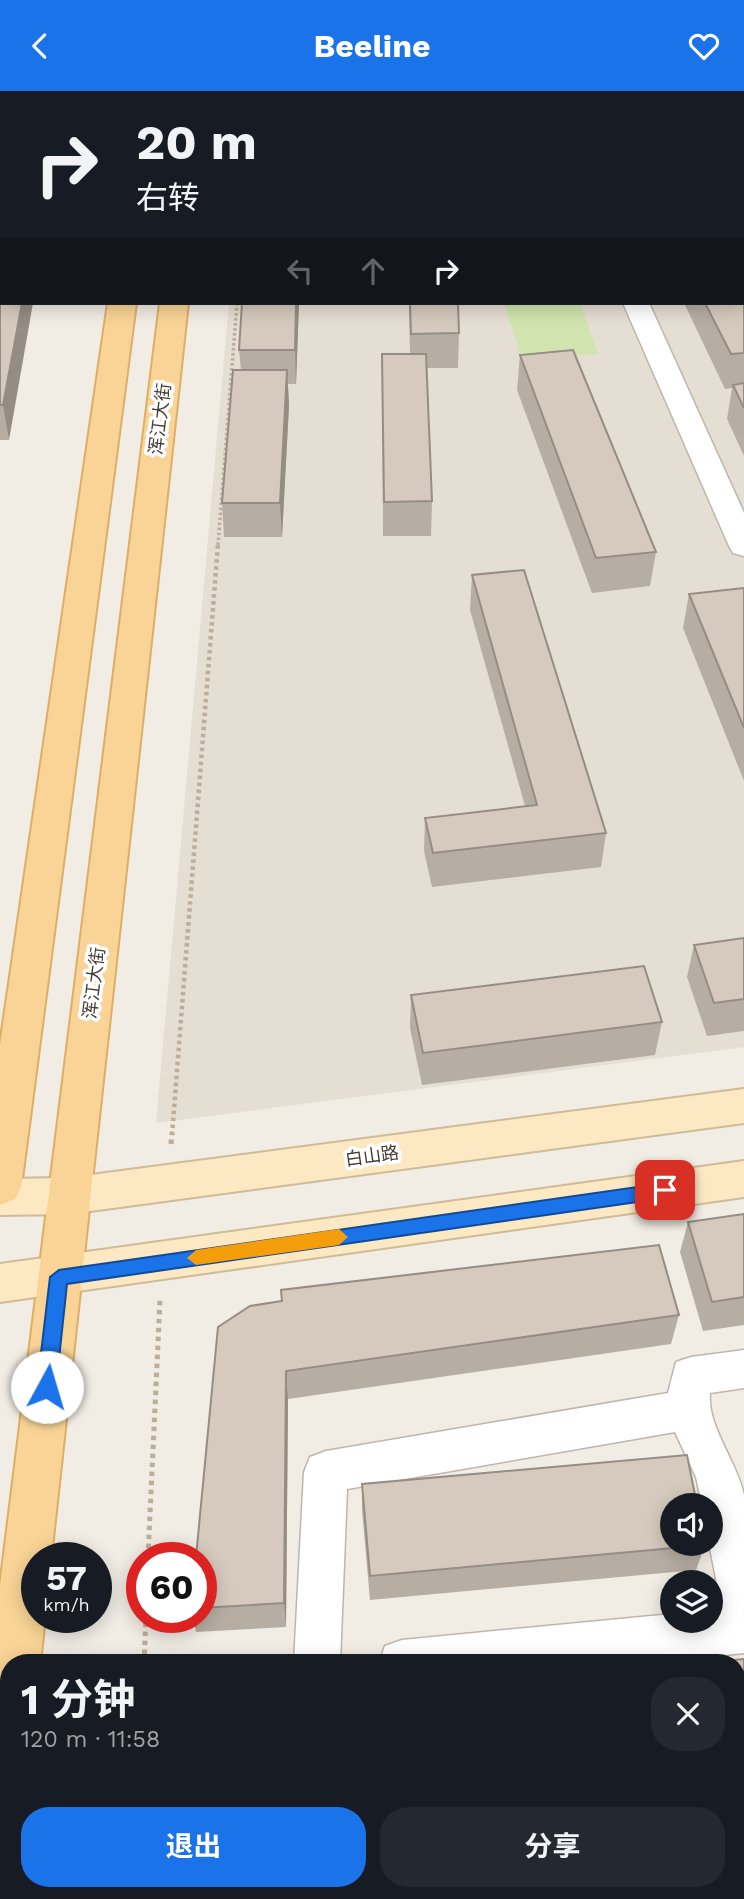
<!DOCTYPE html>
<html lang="zh">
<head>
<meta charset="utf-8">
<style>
  body { margin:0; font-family:"Work Sans","Noto Sans SC",sans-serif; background:#242831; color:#f1f3f6; height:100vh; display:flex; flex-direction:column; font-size:26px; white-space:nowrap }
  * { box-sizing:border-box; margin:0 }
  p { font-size:23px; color:#9ea1a6 }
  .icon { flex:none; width:38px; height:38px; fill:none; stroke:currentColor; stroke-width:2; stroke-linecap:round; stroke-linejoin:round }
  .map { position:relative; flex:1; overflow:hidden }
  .drawer { position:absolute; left:0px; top:1563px; width:746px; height:247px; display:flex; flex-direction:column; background:#171b24; border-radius:28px 28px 0 0; box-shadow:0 4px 18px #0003 }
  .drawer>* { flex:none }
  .banner { position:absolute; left:0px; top:0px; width:746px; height:214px; box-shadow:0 4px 18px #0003; background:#171b24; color:#f1f3f6; overflow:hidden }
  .controls { position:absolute; left:660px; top:1402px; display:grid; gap:14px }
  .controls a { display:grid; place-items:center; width:63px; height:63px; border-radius:50%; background:#171b24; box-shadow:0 4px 18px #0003; font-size:35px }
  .speed { position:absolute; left:21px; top:1451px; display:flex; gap:14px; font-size:35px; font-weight:700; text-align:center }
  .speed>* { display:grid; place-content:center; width:91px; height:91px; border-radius:50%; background:#171b24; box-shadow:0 4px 18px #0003; line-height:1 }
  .speed small { font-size:18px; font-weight:400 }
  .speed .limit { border:10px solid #d22; background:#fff; color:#111 }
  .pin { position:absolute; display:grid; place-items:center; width:60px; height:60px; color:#fff; margin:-30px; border-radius:14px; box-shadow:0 4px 10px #0006 }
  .me { position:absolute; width:77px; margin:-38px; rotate:6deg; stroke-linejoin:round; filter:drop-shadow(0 0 5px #0008) }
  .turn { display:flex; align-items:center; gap:24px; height:147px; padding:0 21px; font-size:32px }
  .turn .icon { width:91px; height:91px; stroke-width:2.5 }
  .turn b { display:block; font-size:49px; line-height:60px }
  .lanes { display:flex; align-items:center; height:66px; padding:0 21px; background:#0003; justify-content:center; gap:35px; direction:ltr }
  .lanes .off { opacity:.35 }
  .round { display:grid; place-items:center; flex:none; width:74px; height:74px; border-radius:28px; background:#242831 }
  .head { display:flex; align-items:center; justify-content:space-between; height:119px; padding:0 21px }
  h1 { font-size:42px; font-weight:700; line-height:52px }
  .primary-button { display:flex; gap:14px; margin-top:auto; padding:14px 21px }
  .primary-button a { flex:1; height:80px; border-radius:28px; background:#1a73e8; color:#fff; font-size:28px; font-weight:700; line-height:80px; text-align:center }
  .primary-button a+a { background:#242831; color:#f1f3f6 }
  header { display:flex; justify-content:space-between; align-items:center; height:91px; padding:0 21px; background:#1a73e8; color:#fff; font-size:32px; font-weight:700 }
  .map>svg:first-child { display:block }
  .residential { fill:#e5ded3 }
  .green { fill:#d1e4af }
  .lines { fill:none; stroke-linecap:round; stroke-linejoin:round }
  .street-casing { stroke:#bfb6ab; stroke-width:3 }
  .secondary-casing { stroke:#cfbb96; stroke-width:4 }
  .primary-casing { stroke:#ddaf66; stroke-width:4 }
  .path-far2 { stroke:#bdad99; stroke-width:3.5; stroke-dasharray:2.5 2.5; stroke-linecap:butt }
  .path-far1 { stroke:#bdad99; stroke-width:4.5; stroke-dasharray:3.5 3.5; stroke-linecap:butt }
  .path { stroke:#bdad99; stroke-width:5; stroke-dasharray:4.5 4.5; stroke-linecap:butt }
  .street { fill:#fff; fill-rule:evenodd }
  .secondary { fill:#fce9c4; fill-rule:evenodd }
  .primary { fill:#f9d496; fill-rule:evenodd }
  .wall { fill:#b7aea3 }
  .shaded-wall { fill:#958d84 }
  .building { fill:#d5cabd; stroke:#958d84; stroke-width:2 }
  .route { fill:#1a73e8; stroke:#114b97; stroke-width:2 }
  .slow { fill:#f59e0b }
  .labels { text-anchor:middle; stroke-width:7; stroke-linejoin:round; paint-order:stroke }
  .street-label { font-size:18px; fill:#433c35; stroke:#fff }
</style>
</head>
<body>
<header><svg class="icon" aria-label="back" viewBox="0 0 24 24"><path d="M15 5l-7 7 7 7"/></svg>Beeline<svg class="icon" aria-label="heart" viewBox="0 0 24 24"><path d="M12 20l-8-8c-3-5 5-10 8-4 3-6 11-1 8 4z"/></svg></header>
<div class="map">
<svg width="744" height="1808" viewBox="0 0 744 1808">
  <rect width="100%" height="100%" fill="#f1ece4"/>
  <path class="residential" d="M744 23V956L156 1032 229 212H744Z"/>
  <path class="green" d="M504 212H580L598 263 522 269Z"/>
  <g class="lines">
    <g class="street-casing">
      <path id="street" d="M623 212H649L744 422V465L733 462 729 455Z
        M744 1259V1297L710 1302C707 1336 737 1370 744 1404V1562L647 1572H379L385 1555 402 1549 672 1523V1530H710V1519L722 1518 709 1452 710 1414H702L696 1386 675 1341 347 1398 340 1572H294L304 1381 310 1366 326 1360 668 1302 676 1271 691 1266Z"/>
    </g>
    <g class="secondary-casing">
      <path id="secondary" d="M0 7H2V21H0Z
        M744 998V1032L68 1123 0 1124V1088L68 1087Z
        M744 1070V1106L0 1211V1173Z"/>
    </g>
    <g class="primary-casing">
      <path id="primary" d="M139 0H163V2H139Z
        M186 0H210V2H186Z
        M108 212H136L21 1096 15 1108 0 1114V954Z
        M160 212H188L51 1466H37V1526H45L40 1572H9V1594L0 1590V1495Z
        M9 1605V1729L0 1733V1609Z"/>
    </g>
    <path class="path-far2" d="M218 454 237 212"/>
    <path class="path-far1" d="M172 1044 218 453"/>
    <path class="path" d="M171 1053 172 1042
      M148 1466 160 1209
      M144 1572 146 1526
      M128 1801V1808"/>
    <use href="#street" class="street"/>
    <use href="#secondary" class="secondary"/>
    <use href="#primary" class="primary"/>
  </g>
  <path class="wall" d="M414 0H456V2H414Z
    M728 0H744V50V2H728Z
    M2 82V212L9 349H0V90Z
    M744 202V365L727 328 732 297 725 298 684 212H744Z
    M299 212 296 293H288L289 314 282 446H224L222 412 241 279 239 259Z
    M409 212H458L459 242 458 277H427L432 410 431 445H383L382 263H410Z
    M520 264 656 461 650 495 592 502 517 299Z
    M472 484 606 742 601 776 432 796 424 760 425 727 525 715 470 519Z
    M744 497V690L683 537 689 503Z
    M744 847V940L707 945 687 886 694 854Z
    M411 904 662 931 655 964 422 994 410 937Z
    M744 1123V1234L703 1240 680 1161 688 1131Z
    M679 1224 671 1253 288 1308 286 1536 196 1541 193 1526H201V1466L218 1236Z
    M362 1393 705 1454 696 1479 370 1509 362 1419Z
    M744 1568V1651H737V1572Z
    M220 1801H603L602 1804 549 1808H216Z"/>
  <path class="shaded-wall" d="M22 212H33L9 349 3 314Z
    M296 212H299L296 293 295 259Z
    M287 279 289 314 282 446 280 412Z
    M286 1280 288 1308 286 1536 284 1512Z
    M487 1801H497L495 1808H463Z"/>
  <path class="building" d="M596 0H634L635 2H597Z
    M2 82V101H0V90Z
    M0 116H2V212H22L3 314H0Z
    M744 201V262L731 263 705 212H744Z
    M242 212H296L295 259H239Z
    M410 212H458L459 242 411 243Z
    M573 259 656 461 596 467 520 264Z
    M382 263H426L432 410 384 411Z
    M233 279H287L280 412H222Z
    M744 292V317L733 294Z
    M524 479 606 742 433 762 425 727 537 714 472 484Z
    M744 497V637L689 503Z
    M744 847V908L714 912 694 854Z
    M644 875 662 931 423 962 411 904Z
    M744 1123V1206L712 1211 688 1131Z
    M659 1154 679 1224 286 1280 284 1512 201 1517V1466H196L218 1236 250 1215 282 1210 281 1199Z
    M687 1364 697 1414H672V1452H705V1454L370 1485 362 1393Z
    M744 1568V1637H737V1572H705Z
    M220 1801H487L463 1808H216Z"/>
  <path class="route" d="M665 1092 673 1099 665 1107 67 1193 56 1296 53 1302 47 1305 40 1302 37 1296 50 1186 59 1179Z"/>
  <path class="slow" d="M339 1138 348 1146 339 1154 196 1174 187 1167 196 1159Z"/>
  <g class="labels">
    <g class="street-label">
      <text transform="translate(160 328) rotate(-83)" y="6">浑江大街</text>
      <text transform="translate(94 892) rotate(-83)" y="6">浑江大街</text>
      <text transform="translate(372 1065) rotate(-8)" y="6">白山路</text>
    </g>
  </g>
</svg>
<div class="controls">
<a><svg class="icon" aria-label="sound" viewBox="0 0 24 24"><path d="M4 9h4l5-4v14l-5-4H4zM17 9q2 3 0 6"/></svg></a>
<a><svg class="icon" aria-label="layers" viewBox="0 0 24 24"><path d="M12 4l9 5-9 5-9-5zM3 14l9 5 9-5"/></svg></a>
</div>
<div class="speed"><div>57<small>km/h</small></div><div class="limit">60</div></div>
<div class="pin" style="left:665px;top:1099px;background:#d93025"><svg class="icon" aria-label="arrive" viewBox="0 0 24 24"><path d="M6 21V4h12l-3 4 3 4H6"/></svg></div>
<svg class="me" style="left:47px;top:1296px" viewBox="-20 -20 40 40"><circle r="19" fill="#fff"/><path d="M0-13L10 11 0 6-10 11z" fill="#1a73e8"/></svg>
<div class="banner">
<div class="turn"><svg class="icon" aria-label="right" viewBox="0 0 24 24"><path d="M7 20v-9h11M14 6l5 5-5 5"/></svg><div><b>20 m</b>右转</div></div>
<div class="lanes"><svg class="icon off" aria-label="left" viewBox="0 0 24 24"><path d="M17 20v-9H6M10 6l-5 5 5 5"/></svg><svg class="icon off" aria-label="ahead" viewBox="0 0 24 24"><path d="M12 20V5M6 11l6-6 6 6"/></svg><svg class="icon" aria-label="right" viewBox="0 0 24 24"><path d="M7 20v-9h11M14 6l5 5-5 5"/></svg></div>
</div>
<section class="drawer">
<div class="head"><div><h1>1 分钟</h1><p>120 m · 11:58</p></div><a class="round"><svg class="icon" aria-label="close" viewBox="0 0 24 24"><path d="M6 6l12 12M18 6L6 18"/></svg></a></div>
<div class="primary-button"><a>退出</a><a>分享</a></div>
</section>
</div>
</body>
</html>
